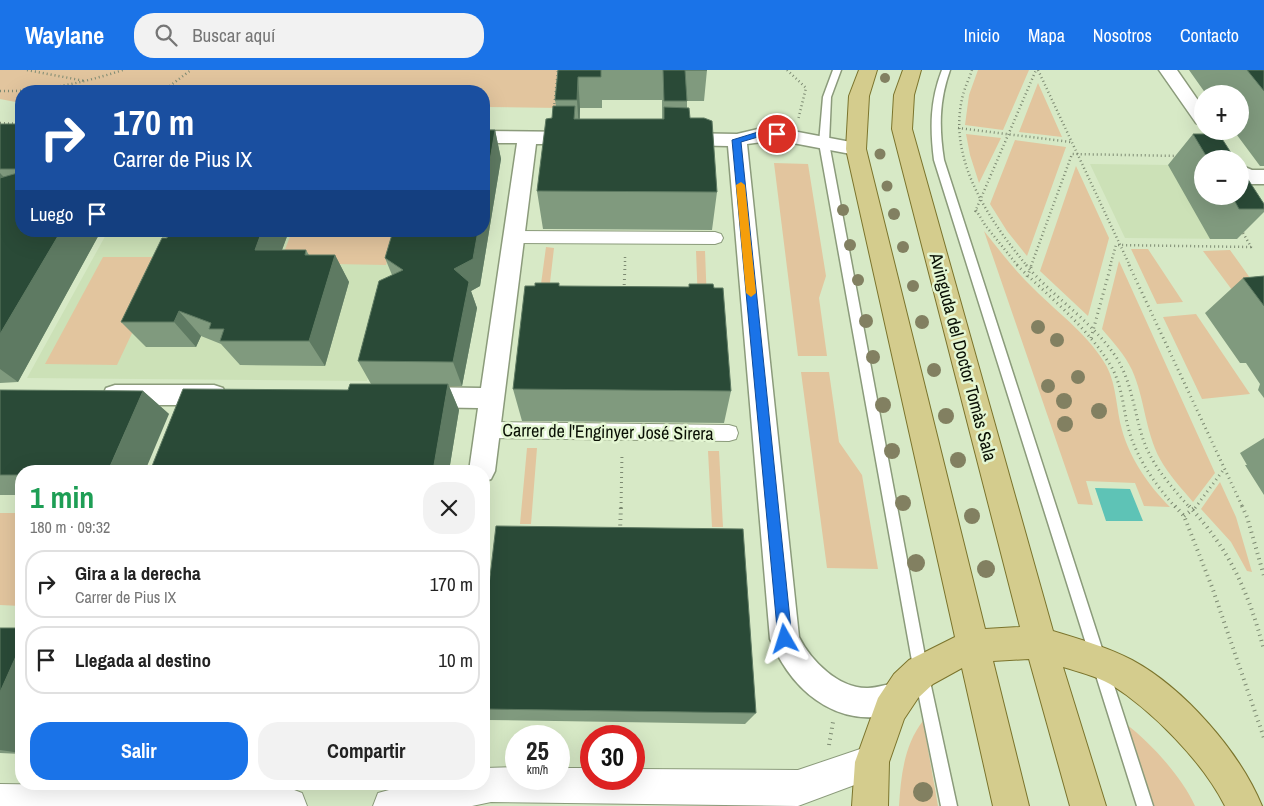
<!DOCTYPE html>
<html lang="es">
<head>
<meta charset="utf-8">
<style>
  body { margin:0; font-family:"Archivo Narrow",sans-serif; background:#f2f2f2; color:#222; height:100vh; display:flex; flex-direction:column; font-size:19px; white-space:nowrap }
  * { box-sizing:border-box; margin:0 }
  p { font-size:16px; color:#767676 }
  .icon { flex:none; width:28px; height:28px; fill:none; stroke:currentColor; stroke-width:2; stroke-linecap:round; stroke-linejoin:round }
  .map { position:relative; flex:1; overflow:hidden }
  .side { position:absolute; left:15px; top:395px; width:475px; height:325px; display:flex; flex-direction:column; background:#fff; border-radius:20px; box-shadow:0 5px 20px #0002 }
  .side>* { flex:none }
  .top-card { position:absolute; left:15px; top:15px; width:475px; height:152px; border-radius:20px; box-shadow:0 5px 20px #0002; background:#1a4fa0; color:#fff; overflow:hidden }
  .controls { position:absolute; left:1194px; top:15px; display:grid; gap:10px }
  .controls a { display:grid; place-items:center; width:55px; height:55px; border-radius:50%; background:#fff; box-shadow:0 5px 20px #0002; font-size:25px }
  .speed { position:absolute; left:505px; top:655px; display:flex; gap:10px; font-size:25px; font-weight:700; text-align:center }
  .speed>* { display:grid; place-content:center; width:65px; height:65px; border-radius:50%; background:#fff; box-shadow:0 5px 20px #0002; line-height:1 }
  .speed small { font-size:12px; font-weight:400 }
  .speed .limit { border:8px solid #d22; background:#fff; color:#111 }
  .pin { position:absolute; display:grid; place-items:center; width:42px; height:42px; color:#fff; margin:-21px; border:2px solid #fff; border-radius:50%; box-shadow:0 1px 5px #0007 }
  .me { position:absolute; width:55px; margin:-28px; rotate:354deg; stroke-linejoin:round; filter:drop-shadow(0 0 4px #0008) }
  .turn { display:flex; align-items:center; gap:18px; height:105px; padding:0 15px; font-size:22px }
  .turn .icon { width:65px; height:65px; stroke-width:2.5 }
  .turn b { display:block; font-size:35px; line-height:42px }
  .then { display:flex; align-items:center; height:48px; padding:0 15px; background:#0003; gap:10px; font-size:19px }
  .round { display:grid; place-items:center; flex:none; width:52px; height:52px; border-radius:20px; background:#f2f2f2 }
  .head { display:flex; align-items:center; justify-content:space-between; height:85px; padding:0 15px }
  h1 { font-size:30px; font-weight:800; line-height:38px; color:#1e9e55 }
  .primary-button { display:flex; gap:10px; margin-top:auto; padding:10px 15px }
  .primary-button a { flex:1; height:58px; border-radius:20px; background:#1a73e8; color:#fff; font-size:20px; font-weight:800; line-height:58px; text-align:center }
  .primary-button a+a { background:#f2f2f2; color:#222 }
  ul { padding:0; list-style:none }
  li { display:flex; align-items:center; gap:15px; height:68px; margin:0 10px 8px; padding:0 5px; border:2px solid #e0e0e0; border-radius:20px }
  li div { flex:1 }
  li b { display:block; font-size:19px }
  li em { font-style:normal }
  header { display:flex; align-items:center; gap:30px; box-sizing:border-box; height:70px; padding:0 25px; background:#1a73e8; color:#fff }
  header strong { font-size:24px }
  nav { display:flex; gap:28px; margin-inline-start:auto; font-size:18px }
  .search { width:350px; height:45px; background:#f2f2f2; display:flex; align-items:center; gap:12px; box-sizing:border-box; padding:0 18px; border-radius:20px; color:#767676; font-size:19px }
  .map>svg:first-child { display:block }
  .built { fill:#cce1b7 }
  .green { fill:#e2c59e }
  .water { fill:#5ec3b6 }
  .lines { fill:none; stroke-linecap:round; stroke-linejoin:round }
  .service-casing { stroke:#8b9b7b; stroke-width:3 }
  .pedestrian-casing { stroke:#8b9b7b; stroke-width:2 }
  .minor-casing { stroke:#8b9b7b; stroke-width:3 }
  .tertiary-casing { stroke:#8b9b7b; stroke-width:2 }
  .primary-casing { stroke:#7b742c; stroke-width:2 }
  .path-far2 { stroke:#7d8a72; stroke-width:2.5; stroke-dasharray:1 3; stroke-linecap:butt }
  .path-far1 { stroke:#7d8a72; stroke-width:3; stroke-dasharray:1 4; stroke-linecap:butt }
  .path { stroke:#7d8a72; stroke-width:4; stroke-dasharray:1 4.5; stroke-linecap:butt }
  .service { fill:#fff; fill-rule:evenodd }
  .pedestrian { fill:#fff; fill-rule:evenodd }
  .minor { fill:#fff; fill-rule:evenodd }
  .tertiary { fill:#fff; fill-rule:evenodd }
  .primary { fill:#d4cc8d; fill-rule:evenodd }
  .tree { fill:#828061 }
  .wall { fill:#809a7e; fill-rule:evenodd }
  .shaded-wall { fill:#5e7a62 }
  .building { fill:#2a4a37; stroke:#5e7a62 }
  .route { fill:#1a73e8; stroke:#114b97 }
  .slow { fill:#f59e0b }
  .labels { text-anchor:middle; stroke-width:5; stroke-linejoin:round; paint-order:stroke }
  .street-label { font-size:18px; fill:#0a1005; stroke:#e4f6d3 }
</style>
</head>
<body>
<header>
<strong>Waylane</strong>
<div class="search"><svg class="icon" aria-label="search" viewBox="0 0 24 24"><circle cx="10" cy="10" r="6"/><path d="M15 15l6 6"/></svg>Buscar aquí</div>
<nav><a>Inicio</a><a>Mapa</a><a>Nosotros</a><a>Contacto</a></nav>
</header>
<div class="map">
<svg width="1264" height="736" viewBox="0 0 1264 736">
  <rect width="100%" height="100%" fill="#d7e9c6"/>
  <path class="built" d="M1090 94 1171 95 1202 126H1211L1237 169 1125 168Z
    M108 161H404L367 311 27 308Z"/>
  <path class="green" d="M0 0H564L560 38 484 37V21H21V33L0 29Z
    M978 0H1029L1003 60 965 55 969 25Z
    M1038 13 1062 67 1019 62Z
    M966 64 1001 68 979 113 970 85Z
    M1015 70 1066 77 1027 186 1007 161 990 134Z
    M774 93 808 94 826 206 819 228 827 286H798Z
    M1076 96 1109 168 1088 246 1040 201Z
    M292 161H395L386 195 280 193Z
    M984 161C1000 181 1015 201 1034 219 1059 244 1090 266 1107 297 1117 317 1116 339 1122 360 1130 389 1149 416 1170 437L1144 436 1135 413 1086 411 1093 435 1078 434Z
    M546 177 554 178 548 230 539 229Z
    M1131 179H1148L1183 232 1157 234Z
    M1230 180 1263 226 1238 228 1203 181Z
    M696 181H705L707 233H698Z
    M103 187H168L117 295 45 294Z
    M1119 191 1215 403 1193 432C1182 419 1169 405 1160 389 1145 361 1145 329 1132 300 1125 285 1113 272 1102 259Z
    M1196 244 1250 324 1202 329 1163 247Z
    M801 302H829L839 372 862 405 878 499 827 498Z
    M527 378H537L531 454H520Z
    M708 381H719L723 457H712Z
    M1220 412 1236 447 1252 502 1247 501 1231 472 1201 439Z
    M0 443H21V536L0 535Z
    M923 651 938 736H899C901 706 904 675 923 651Z
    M1126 654C1151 673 1182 707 1195 736H1153Z"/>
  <path class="water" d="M1095 418 1130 419 1143 451H1106Z"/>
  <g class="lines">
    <g class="service-casing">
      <path id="service" d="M833 0H841L831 27 829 73 928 602 957 736H941L914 602 819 73 823 27Z
        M942 0H950C939 31 939 58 944 90L1153 736H1137L934 90C930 58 930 31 942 0Z"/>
    </g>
    <g class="pedestrian-casing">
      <path id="pedestrian" d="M514 161 715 162 721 164 723 168 721 172 715 174 514 173 508 171 506 167 508 163Z
        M487 352 729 355 736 357 738 363 736 369 729 371 487 368 480 366 478 360 480 354Z"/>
    </g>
    <g class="minor-casing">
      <path id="minor" d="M1159 0H1177L1202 36V55L1196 53Z
        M777 58 856 73 863 75 865 79 863 83 856 85 777 70 747 74 799 567C811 591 839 619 868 618 885 617 891 610 909 617L913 628 909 639C846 665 794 627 770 569L728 76 679 75 672 73 670 69 672 65 679 63 737 64 758 59Z
        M484 61 576 62 583 64 585 68 583 72 576 74H536L495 401 491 409 484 412V401H469L478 338 419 337 410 334 407 327 410 320 419 317 481 318 517 73H484Z
        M1240 95 1252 100H1264V114H1249L1240 110Z
        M115 315H214L223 318 226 325 223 332 214 335H115L106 332 103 325 106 318Z"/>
    </g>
    <g class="tertiary-casing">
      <path id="tertiary" d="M872 675 884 680 889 692 884 704 798 736 491 732 472 736H373L378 723 411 714H484V698L516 697V709H559V698H591V709H634V699L798 700Z
        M0 714 289 718 302 723 307 736H0Z"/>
    </g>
    <g class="primary-casing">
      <path id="primary" d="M859 0H877L869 26 866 79 985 559 1020 557 892 59 894 25 903 0H921L914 25 912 59 1053 561C1079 569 1107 577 1132 590 1184 618 1240 682 1262 736H1225C1203 692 1152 640 1110 614 1096 606 1079 602 1063 597L1106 736H1070L1029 589 993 591 1029 736H993L962 598 933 614 918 628 904 649 889 692 888 736H852L855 692 878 628 894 604 909 590 955 567 846 79 849 26Z"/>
    </g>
    <path class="path-far2" d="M27 0 85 11
      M787 0 806 18 798 50
      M972 0C969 9 964 19 962 29 948 91 990 151 1027 196
      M1038 0 1130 196
      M0 21C42 22 83 13 123 0
      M163 21 191 0
      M554 38 558 0
      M0 53 21 54
      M958 58 1071 72
      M976 140 985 155 1018 196
      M975 142 1036 0
      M625 196V187
      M1031 196 1072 84 1180 86
      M1110 196 1116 175 1251 177 1242 161"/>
    <path class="path-far1" d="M1017 195C1049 227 1089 258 1112 298 1124 320 1123 344 1131 367 1140 393 1158 418 1176 438
      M1026 195C1053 227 1092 251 1116 287 1132 312 1134 342 1143 369 1152 396 1172 417 1190 438
      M1129 195 1243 438
      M1027 207 1032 195
      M624 220 625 195
      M1091 268 1111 195
      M621 438 622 383
      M1195 438 1224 399"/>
    <path class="path" d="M1175 436 1184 446 1212 517 1264 668
      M1189 436C1231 482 1248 521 1264 580
      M1242 436 1247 447 1264 506
      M1184 446 1197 436
      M620 461 621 436
      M829 675 833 652"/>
    <use href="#service" class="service"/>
    <use href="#pedestrian" class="pedestrian"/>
    <use href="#minor" class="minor"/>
    <use href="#tertiary" class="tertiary"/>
    <use href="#primary" class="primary"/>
  </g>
  <g class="tree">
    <circle cx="885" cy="8" r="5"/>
    <circle cx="880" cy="84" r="5.5"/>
    <circle cx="887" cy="116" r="5.5"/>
    <circle cx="843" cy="140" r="6"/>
    <circle cx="894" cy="144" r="6"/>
    <circle cx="850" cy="175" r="6"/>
    <circle cx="903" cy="177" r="6"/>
    <circle cx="858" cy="210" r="6"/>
    <circle cx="913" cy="216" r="6"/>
    <circle cx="866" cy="251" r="7"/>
    <circle cx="922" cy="252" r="7"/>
    <circle cx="1038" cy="257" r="7"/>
    <circle cx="1057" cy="270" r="7"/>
    <circle cx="873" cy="287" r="7"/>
    <circle cx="934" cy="300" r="7"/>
    <circle cx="1078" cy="307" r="7"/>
    <circle cx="1048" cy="316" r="7"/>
    <circle cx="1064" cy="331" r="8"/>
    <circle cx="883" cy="335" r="8"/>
    <circle cx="1099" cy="341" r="8"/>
    <circle cx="946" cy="346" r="8"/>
    <circle cx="1065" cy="354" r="8"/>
    <circle cx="892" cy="381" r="8"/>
    <circle cx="958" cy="390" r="8"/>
    <circle cx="903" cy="433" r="8"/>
    <circle cx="972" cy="446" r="8"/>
    <circle cx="916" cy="493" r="9"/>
    <circle cx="986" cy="499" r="9"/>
    <circle cx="923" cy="722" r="10"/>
  </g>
  <path class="wall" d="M558 0H707L704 31H687V38L690 48 717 122 712 160 543 159 537 121 552 48 556 36 555 30ZM602 30H662V49H580V38H602Z
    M1189 0H1264V96H1260L1234 61H1240V24H1206Z
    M0 54H21V161H101L18 312 0 313Z
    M495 60 501 89 480 216 471 221 477 238 462 316H449L459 340 449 401H150L348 320 371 314 358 291 392 205 385 188Z
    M1193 64 1235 89H1202V126H1240L1264 134V142L1237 169H1210L1168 95Z
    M170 161H289L282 180H306L309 185H335L349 212 325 296 240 295 221 274 201 266 196 277H146L121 252Z
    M1264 206V328L1258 320 1260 314 1246 293H1240L1205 243 1243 208Z
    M560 216 731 321 724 353 522 351 513 319Z
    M0 320 143 321 169 344 21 401V425H0Z
    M1264 368V425L1245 395H1247L1240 383Z
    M484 557 756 643 745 654 488 650 484 647Z
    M0 558H21V684L0 683Z"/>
  <path class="shaded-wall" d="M578 7 580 38 579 60 577 30Z
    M495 60 501 89 480 216 471 221 477 238 462 316 453 292 454 199 478 161H484V127Z
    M0 103 20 124 0 115Z
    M61 161H101L18 312 0 299V264Z
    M262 161H289L272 207 255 180Z
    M335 185 349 212 325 296 309 271Z
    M179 241 201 266 196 277 174 252Z
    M448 314 459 340 449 401H433Z
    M143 321 169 344 145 401H108Z
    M21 575V683L0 680V622Z"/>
  <path class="building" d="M558 0H601V7H578L577 30H555Z
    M663 0H707H685L687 31H664Z
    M1247 0H1264V21Z
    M553 36H575L574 49H664V37L689 38 690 48H704L712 51 717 122 537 121 546 49 552 48Z
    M0 54H21V99H0Z
    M484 60H495L484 127Z
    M1193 64H1219L1235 89H1208Z
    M1240 97 1264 134V139H1239L1232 126H1240Z
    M21 102V161H61L0 264V108Z
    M170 161H262L255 180H306L305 185H335L309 271H220L224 259H209L211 253 179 241 174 252H121L162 168H167Z
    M393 161H478L473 189 454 199 469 212 453 292 358 291 379 211 403 200 385 188Z
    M1264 206V236L1243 208Z
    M535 213H559V216L689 217V214H713L714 218H723L731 321 513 319 525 216H535Z
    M350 314H448L433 401H150L183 319 348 320Z
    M0 320 143 321 108 401H21V405H0Z
    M496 456 743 459 756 643 484 639V557Z
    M0 558H21V575L0 622Z"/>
  <path class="route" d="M758 62H777L781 64 777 67H758L741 72 792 569 790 574 785 576 780 574 778 569 732 70Z"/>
  <path class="slow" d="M741 112 745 115 756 223 751 227 746 223 736 115Z"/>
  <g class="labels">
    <g class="street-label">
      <text transform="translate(963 287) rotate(75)" y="6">Avinguda del Doctor Tomàs Sala</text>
      <text transform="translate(608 362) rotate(1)" y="6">Carrer de l'Enginyer José Sirera</text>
    </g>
  </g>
</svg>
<div class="controls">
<a>+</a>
<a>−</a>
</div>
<div class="speed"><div>25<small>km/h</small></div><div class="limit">30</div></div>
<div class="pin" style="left:777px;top:64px;background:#d93025"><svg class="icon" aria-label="arrive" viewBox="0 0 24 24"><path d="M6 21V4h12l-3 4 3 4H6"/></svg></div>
<svg class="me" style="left:785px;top:569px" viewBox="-20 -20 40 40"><path d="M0-17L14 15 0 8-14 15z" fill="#1a73e8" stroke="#fff" stroke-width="4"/></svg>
<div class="top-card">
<div class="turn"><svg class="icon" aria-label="right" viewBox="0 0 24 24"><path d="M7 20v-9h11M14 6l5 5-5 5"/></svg><div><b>170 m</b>Carrer de Pius IX</div></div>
<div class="then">Luego<svg class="icon" aria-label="arrive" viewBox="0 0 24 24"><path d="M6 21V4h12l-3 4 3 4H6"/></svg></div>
</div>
<section class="side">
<div class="head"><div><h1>1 min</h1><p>180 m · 09:32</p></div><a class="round"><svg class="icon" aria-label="close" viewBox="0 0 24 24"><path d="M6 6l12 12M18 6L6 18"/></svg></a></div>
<ul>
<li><svg class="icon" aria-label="right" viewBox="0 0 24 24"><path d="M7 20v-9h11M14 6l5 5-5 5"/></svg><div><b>Gira a la derecha</b><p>Carrer de Pius IX</p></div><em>170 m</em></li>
<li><svg class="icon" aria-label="arrive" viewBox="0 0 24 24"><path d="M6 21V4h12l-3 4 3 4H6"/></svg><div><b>Llegada al destino</b></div><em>10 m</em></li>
</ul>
<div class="primary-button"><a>Salir</a><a>Compartir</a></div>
</section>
</div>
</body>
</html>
